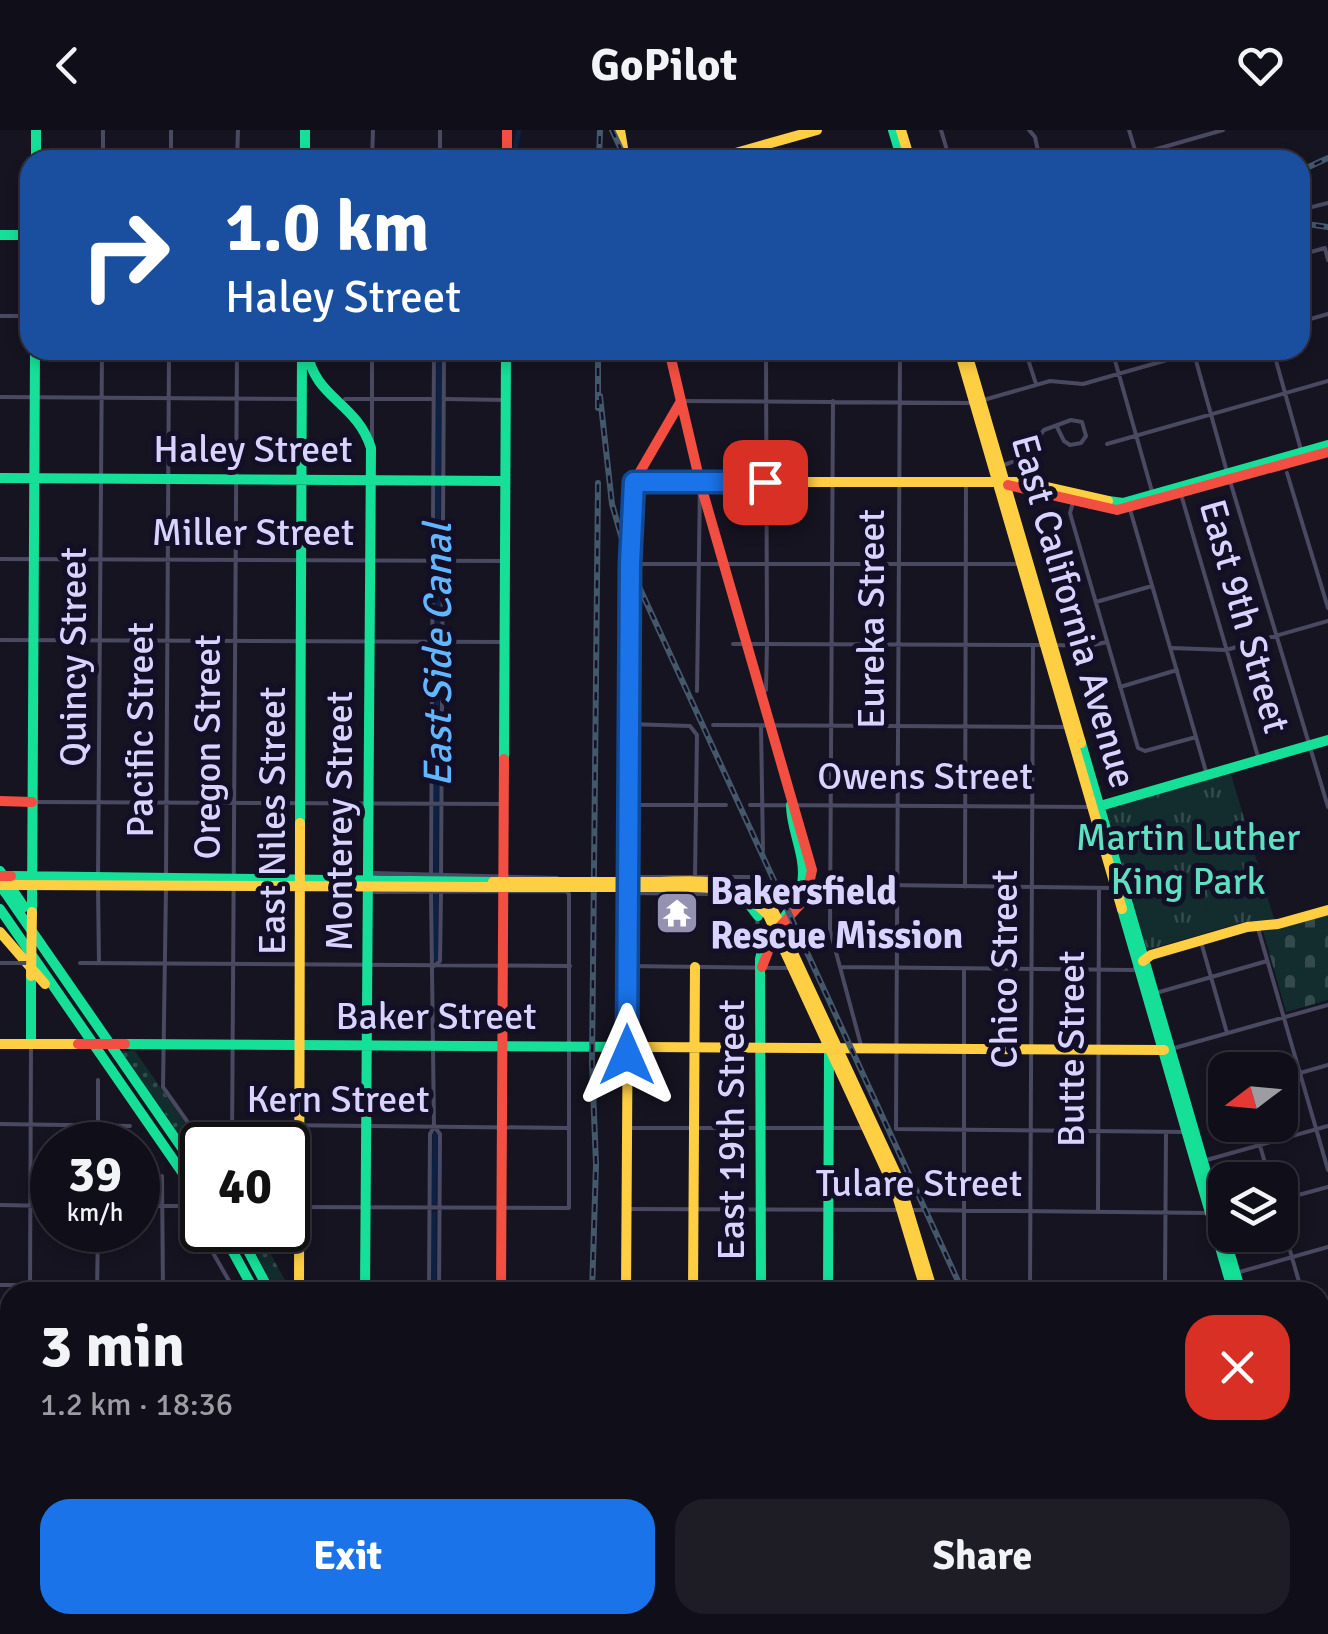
<!DOCTYPE html>
<html lang="en">
<head>
<meta charset="utf-8">
<style>
  body { margin:0; font-family:Signika,sans-serif; background:#1e1d26; color:#f1f3f6; height:100vh; display:flex; flex-direction:column; font-size:38px; white-space:nowrap }
  * { box-sizing:border-box; margin:0 }
  p { font-size:32px; color:#9c9ca2 }
  .icon { flex:none; width:55px; height:55px; fill:none; stroke:currentColor; stroke-width:2; stroke-linecap:round; stroke-linejoin:round }
  .map { position:relative; flex:1; overflow:hidden }
  .sheet { position:absolute; left:0px; top:1152px; width:1330px; height:352px; display:flex; flex-direction:column; background:#100f19; border-radius:30px 30px 0 0; box-shadow:0 5px 15px #0003,0 0 0 2px #302f38 }
  .sheet>* { flex:none }
  .banner { position:absolute; left:20px; top:20px; width:1290px; height:210px; border-radius:30px; box-shadow:0 5px 15px #0003,0 0 0 2px #302f38; background:#1a4fa0; color:#fff; overflow:hidden }
  .needle { width:65px; rotate:254deg }
  .controls { position:absolute; left:1208px; top:922px; display:grid; gap:20px }
  .controls a { display:grid; place-items:center; width:90px; height:90px; border-radius:20px; background:#100f19; box-shadow:0 5px 15px #0003,0 0 0 2px #302f38; font-size:50px }
  .speed { position:absolute; left:30px; top:992px; display:flex; gap:20px; font-size:50px; font-weight:700; text-align:center }
  .speed>* { display:grid; place-content:center; width:130px; height:130px; border-radius:50%; background:#100f19; box-shadow:0 5px 15px #0003,0 0 0 2px #302f38; line-height:1 }
  .speed small { font-size:25px; font-weight:400 }
  .speed .limit { border:5px solid #111; border-radius:15px; background:#fff; color:#111 }
  .pin { position:absolute; display:grid; place-items:center; width:85px; height:85px; color:#fff; margin:-42px; border-radius:20px; box-shadow:0 5px 15px #0006 }
  .me { position:absolute; width:110px; margin:-55px; rotate:0deg; stroke-linejoin:round; filter:drop-shadow(0 0 8px #0008) }
  .turn { display:flex; align-items:center; gap:35px; height:210px; padding:0 40px; font-size:45px }
  .turn .icon { width:130px; height:130px; stroke-width:2.5 }
  .turn b { display:block; font-size:70px; line-height:85px }
  .round { display:grid; place-items:center; flex:none; width:105px; height:105px; border-radius:30px; background:#1e1d26 }
  .headline { display:flex; align-items:center; justify-content:space-between; height:170px; padding:0 40px }
  h1 { font-size:60px; font-weight:700; line-height:75px }
  .primary-button { display:flex; gap:20px; margin-top:auto; padding:20px 40px }
  .primary-button a { flex:1; height:115px; border-radius:30px; background:#1a73e8; color:#fff; font-size:40px; font-weight:700; line-height:115px; text-align:center }
  .primary-button a+a { background:#1e1d26; color:#f1f3f6 }
  header { display:flex; justify-content:space-between; align-items:center; height:130px; padding:0 40px; background:#100f19; font-size:45px; font-weight:700 }
  .map>svg:first-child { display:block }
  .grass { fill:url(#grass-dots) }
  .cemetery { fill:url(#cemetery-stones) }
  .park { fill:url(#park-tufts) }
  .garden { fill:#132c2d }
  .lines { fill:none; stroke-linecap:round; stroke-linejoin:round }
  .canal { stroke:#0d2144; stroke-width:5 }
  .street { stroke:#4a4962; stroke-width:4 }
  .fast { stroke:#16e098; stroke-width:10 }
  .slow { stroke:#ffcf43; stroke-width:10 }
  .jam { stroke:#f24e42; stroke-width:10 }
  .rail-casing { stroke:#43596b; stroke-width:6 }
  .rail { stroke:#130f26; stroke-width:2.5; stroke-dasharray:8; stroke-linecap:butt }
  .street-bridge { stroke:#4a4962; stroke-width:4 }
  .fast-bridge { stroke:#16e098; stroke-width:10 }
  .slow-bridge { stroke:#ffcf43; stroke-width:10 }
  .jam-bridge { stroke:#f24e42; stroke-width:10 }
  .route-casing { stroke:#114b97; stroke-width:25 }
  .route { stroke:#1a73e8; stroke-width:18 }
  .labels { text-anchor:middle; stroke-width:10; stroke-linejoin:round; paint-order:stroke }
  .street-label { font-size:38px; fill:#d9d4ff; stroke:#130f26 }
  .park-label { font-size:38px; fill:#5fe0c0; stroke:#130f26 }
  .poi-label { font-size:38px; font-weight:bold; fill:#d9d4ff; stroke:#130f26; text-anchor:start }
  .water-label { font-size:40px; font-style:italic; fill:#62b6ff; stroke:#130f26 }
</style>
</head>
<body>
<header><svg class="icon" aria-label="back" viewBox="0 0 24 24"><path d="M15 5l-7 7 7 7"/></svg>GoPilot<svg class="icon" aria-label="heart" viewBox="0 0 24 24"><path d="M12 20l-8-8c-3-5 5-10 8-4 3-6 11-1 8 4z"/></svg></header>
<div class="map">
<svg width="1328" height="1504" viewBox="0 0 1328 1504">
  <defs>
    <pattern id="grass-dots" width="8" height="8" patternUnits="userSpaceOnUse" patternTransform="scale(2.5)"><rect width="8" height="8" fill="#132c2d"/><path d="M2 2h.1M6 6h.1" fill="none" stroke="#354a4c" stroke-width="1.8" stroke-linecap="round"/></pattern>
    <pattern id="cemetery-stones" width="16" height="16" patternUnits="userSpaceOnUse" patternTransform="scale(2.5)"><rect width="16" height="16" fill="#132c2d"/><path d="M2 7V4a2 2 0 0 1 4 0v3zM10 15v-3a2 2 0 0 1 4 0v3z" fill="#354a4c"/></pattern>
    <pattern id="park-tufts" width="24" height="20" patternUnits="userSpaceOnUse" patternTransform="scale(2.5)"><rect width="24" height="20" fill="#132c2d"/><path d="M3 7l-1-3M5 7V3M7 7l1-3M15 17l-1-3M17 17v-4M19 17l1-3" fill="none" stroke="#354a4c"/></pattern>
  </defs>
  <rect width="100%" height="100%" fill="#161421"/>
  <path class="grass" d="M121 921H135L202 1017V1037Z
    M244 1100H258L291 1162H276Z"/>
  <path class="cemetery" d="M1328 785V870L1286 882 1263 801Z"/>
  <path class="park" d="M1230 641 1274 789 1241 793 1147 820 1105 677Z"/>
  <path class="garden" d="M1240 728 1253 769 1250 774 1209 786C1202 758 1214 738 1240 728Z"/>
  <g class="lines">
    <path class="canal" d="M514 24 519 0
      M436 746 439 220
      M436 829V757
      M434 1075 435 1005
      M434 1162V1084"/>
    <path class="street" d="M941 0 949 27 957 30
      M1029 0 1035 7 1040 30
      M1129 0 1138 30
      M36 25 440 27
      M440 25V0
      M1136 25 1223 0
      M103 30V0
      M171 30V0
      M237 30 238 0
      M372 30 373 0
      M1300 80 1328 73
      M1300 125 1325 118 1328 130
      M0 186H30
      M1300 192 1328 184
      M900 220 896 999 1187 1002
      M1025 220 1036 254
      M1112 220 1153 365
      M1193 220 1227 342
      M1273 220 1301 320
      M0 267 299 269
      M345 269H431
      M446 269 506 270
      M681 271 971 273
      M833 271 830 800 862 919
      M980 271 1050 251 1083 254 1202 220
      M372 314V220
      M1107 314 1328 251
      M1001 336 1023 328 1044 300 1071 290 1082 292 1086 306 1081 313 1070 315 1064 311 1057 297
      M1287 343 1328 478
      M1230 351 1328 677
      M1180 361 1259 630
      M1074 369 1070 383 1138 618 1145 621 1196 607
      M1129 376 1207 645
      M0 429 505 431
      M630 434H1020
      M1096 472 1152 456
      M0 510 505 512
      M733 514 1043 515
      M1053 515 1089 516 1107 512
      M1172 518 1226 520 1328 491
      M1120 557 1177 540
      M697 561 700 352
      M762 563 766 560 767 513 766 220
      M629 594 690 596 697 605 695 747
      M713 595 1067 597
      M761 596 763 721
      M33 672 504 674
      M630 675H726
      M750 675 1090 677
      M431 746 434 220
      M441 746 444 220
      M628 747H759L764 770
      M98 749 102 220
      M166 749 169 220
      M368 750 374 743 557 748V751
      M811 754 1114 758
      M965 757 966 354
      M98 758 99 833
      M166 758 163 957 189 994 569 998
      M628 763 714 764 746 775
      M756 784 761 814
      M1257 795 1328 1040
      M1201 812 1227 903
      M0 833H20
      M80 833 570 836
      M434 836 440 831 441 764
      M627 836 792 838
      M840 837 1133 840 1139 836
      M964 838V1149L977 1162H1087
      M1156 863 1267 831
      M1171 919 1328 875
      M1300 943 1328 935
      M0 994 130 996
      M1254 995 1270 1050
      M627 998H875
      M436 999 440 1004 439 1162
      M1166 1002 1165 1155 1174 1162
      M98 1015V950
      M232 1015 237 220
      M1203 1031 1328 996
      M162 1046 163 1162
      M1280 1070 1328 1057
      M0 1075 52 1076
      M138 1076H186L232 1156V1162
      M288 1077 569 1078V764L566 761 374 762 368 757
      M626 1079 901 1080
      M911 1080 1211 1083
      M1098 1081 1099 758
      M1280 1086 1302 1162
      M1236 1143 1328 1117
      M0 1155 232 1156
      M301 1157 501 1158
      M628 1159 828 1160
      M30 1162 31 914
      M97 1162 98 1100
      M429 1162 430 1004 434 997 431 761
      M1030 1162 1033 515
      M1320 1180 1328 1178
      M1320 1223 1324 1238
      M0 1290 10 1325
      M1320 1311 1328 1309
      M0 1323 10 1320
      M0 1423 10 1420
      M0 1484 6 1503
      M60 1495 62 1504
      M116 1495 119 1504
      M172 1495 175 1504
      M229 1495 231 1504
      M285 1495 288 1504
      M656 1495 659 1504
      M899 1495 902 1504
      M960 1495 962 1504
      M1269 1495 1271 1504
      M1209 1501 1210 1504
      M3 1504 35 1495
      M754 1504 785 1495"/>
    <path class="fast" d="M36 0V30
      M305 0V30
      M893 0 902 30
      M0 105H30
      M307 220C314 269 356 271 371 318L365 1162
      M0 348 505 351
      M1108 371 1123 373 1328 315
      M1081 613 1241 1162
      M504 629 506 220
      M1100 676 1328 610
      M300 693 302 220
      M0 741 24 777
      M11 746 493 752
      M0 755 202 1047
      M745 769 758 786
      M0 779 202 1071
      M1122 779 1233 1162
      M32 782 35 220
      M31 846V914
      M125 914 644 917
      M221 1100 255 1162
      M237 1100 270 1162
      M761 1162 760 829C766 798 797 783 802 754 807 727 791 701 791 675
      M828 1162 829 924
      M1320 1240 1328 1237
      M343 1495 345 1504
      M717 1495 720 1504
      M1019 1495 1021 1504
      M1028 1495 1030 1504
      M427 1504 459 1495
      M637 1504 644 1495"/>
    <path class="slow" d="M620 0 625 30
      M901 0 910 30
      M711 30 817 0
      M959 220 1122 779
      M966 220 1081 613
      M634 352H1024L1108 371
      M656 752C700 751 740 747 773 780L899 1050 933 1162
      M11 755 493 757
      M656 757C697 757 738 752 768 785L896 1062 926 1162
      M0 802 45 854
      M1143 831 1151 825 1247 797 1278 794 1328 780
      M0 914H78
      M644 917 1164 920
      M299 1162 300 693
      M626 1162 631 407
      M693 1162 695 837
      M0 1237H10
      M1320 1249 1328 1247
      M1320 1435 1328 1463
      M1320 1465 1328 1494
      M348 1495 358 1503 387 1495
      M596 1495 599 1504
      M839 1495 841 1504
      M627 1504 632 1495"/>
    <path class="jam" d="M507 0V30
      M669 220 700 352 812 740 806 768 776 801 762 837
      M1008 355 1117 380 1328 322
      M631 407 634 352 681 271
      M0 671 32 672
      M501 1162 504 629
      M386 1504 415 1495
      M415 1504 432 1495"/>
    <g class="rail-casing">
      <path id="rail" d="M612 0 626 30
        M599 30 600 0
        M1300 41 1328 28
        M1300 93 1328 97
        M600 266 612 374 630 437 963 1162
        M598 278V220
        M592 1162 596 1034 592 934 598 353
        M1116 1495 1120 1504
        M1157 1495 1159 1504
        M554 1504 556 1495"/>
    </g>
    <use href="#rail" class="rail"/>
    <path class="street-bridge" d="M20 833H31"/>
    <path class="fast-bridge" d="M362 1497 364 1504"/>
    <path class="slow-bridge" d="M493 752H656
      M0 755H11
      M493 757H656
      M31 846 32 782"/>
    <path class="jam-bridge" d="M0 746H11
      M78 914H125
      M377 1495 379 1504"/>
  </g>
  <g class="lines">
    <g class="route-casing">
      <path id="route" d="M627 925 630 434 634 352H765"/>
    </g>
    <use href="#route" class="route"/>
  </g>
  <defs>
    <g id="temple-square" transform="scale(2.25)"><rect x="-9" y="-9" width="18" height="18" rx="4" fill="#9591b1" stroke="#130f26"/><path d="M0-6L5-2H3V0L6.5 2.5H4V6H1.5V3h-3V6H-4V2.5H-6.5L-3 0V-2H-5Z" fill="#fff"/></g>
  </defs>
  <g fill-rule="evenodd">
    <use href="#temple-square" x="677" y="783"/>
  </g>
  <g class="labels">
    <g class="street-label">
      <text x="253" y="332">Haley Street</text>
      <text x="253" y="415">Miller Street</text>
      <text transform="translate(1074 481) rotate(74)" y="13">East California Avenue</text>
      <text transform="translate(1245 486) rotate(74)" y="13">East 9th Street</text>
      <text transform="translate(871 489) rotate(-90)" y="13">Eureka Street</text>
      <text transform="translate(73 527) rotate(-90)" y="13">Quincy Street</text>
      <text transform="translate(140 600) rotate(-90)" y="13">Pacific Street</text>
      <text transform="translate(207 617) rotate(-90)" y="13">Oregon Street</text>
      <text x="925" y="659">Owens Street</text>
      <text transform="translate(272 691) rotate(-90)" y="13">East Niles Street</text>
      <text transform="translate(339 691) rotate(-90)" y="13">Monterey Street</text>
      <text transform="translate(1004 839) rotate(-90)" y="13">Chico Street</text>
      <text x="436" y="899">Baker Street</text>
      <text transform="translate(1071 919) rotate(-90)" y="13">Butte Street</text>
      <text x="338" y="982">Kern Street</text>
      <text transform="translate(731 1000) rotate(-90)" y="13">East 19th Street</text>
      <text x="919" y="1066">Tulare Street</text>
    </g>
    <g class="park-label">
      <text x="1188" y="720">Martin Luther<tspan x="1188" dy="44">King Park</tspan></text>
    </g>
    <g class="poi-label">
      <text x="710" y="774">Bakersfield<tspan x="710" dy="44">Rescue Mission</tspan></text>
    </g>
    <g class="water-label">
      <text transform="translate(437 525) rotate(-90)" y="14">East Side Canal</text>
    </g>
  </g>
</svg>
<div class="controls">
<a><svg class="needle" viewBox="-14 -14 28 28"><path d="M0-13l5 13h-10z" fill="#e53935"/><path d="M0 13l5-13h-10z" fill="#9c9ca2"/></svg></a>
<a><svg class="icon" aria-label="layers" viewBox="0 0 24 24"><path d="M12 4l9 5-9 5-9-5zM3 14l9 5 9-5"/></svg></a>
</div>
<div class="speed"><div>39<small>km/h</small></div><div class="limit">40</div></div>
<div class="pin" style="left:765px;top:352px;background:#d93025"><svg class="icon" aria-label="arrive" viewBox="0 0 24 24"><path d="M6 21V4h12l-3 4 3 4H6"/></svg></div>
<svg class="me" style="left:627px;top:925px" viewBox="-20 -20 40 40"><path d="M0-17L14 15 0 8-14 15z" fill="#1a73e8" stroke="#fff" stroke-width="4"/></svg>
<div class="banner">
<div class="turn"><svg class="icon" aria-label="right" viewBox="0 0 24 24"><path d="M7 20v-9h11M14 6l5 5-5 5"/></svg><div><b>1.0 km</b>Haley Street</div></div>
</div>
<section class="sheet">
<div class="headline"><div><h1>3 min</h1><p>1.2 km · 18:36</p></div><a class="round" style="background:#d93025;color:#fff"><svg class="icon" aria-label="close" viewBox="0 0 24 24"><path d="M6 6l12 12M18 6L6 18"/></svg></a></div>
<div class="primary-button"><a>Exit</a><a>Share</a></div>
</section>
</div>
</body>
</html>
